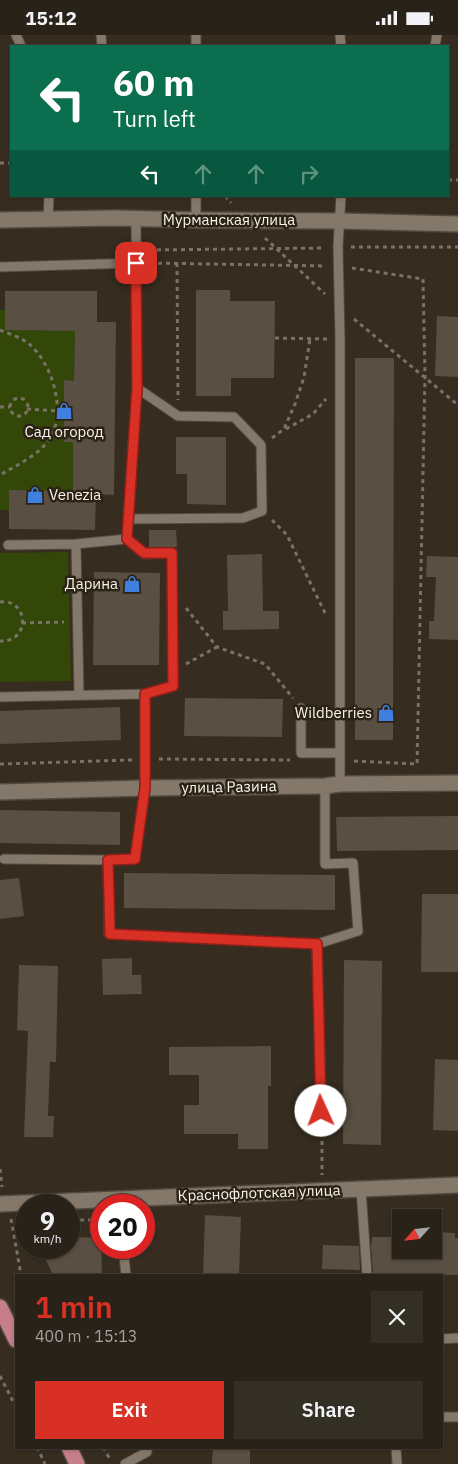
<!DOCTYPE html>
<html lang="en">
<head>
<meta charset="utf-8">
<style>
  body { margin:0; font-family:"IBM Plex Sans",sans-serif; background:#342f25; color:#f1f3f6; height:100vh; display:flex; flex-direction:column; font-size:19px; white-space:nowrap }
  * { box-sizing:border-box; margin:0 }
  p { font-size:16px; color:#a5a4a2 }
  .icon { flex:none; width:28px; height:28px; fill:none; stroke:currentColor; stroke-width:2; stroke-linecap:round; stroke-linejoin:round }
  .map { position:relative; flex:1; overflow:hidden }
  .sheet { position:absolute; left:15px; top:1239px; width:428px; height:175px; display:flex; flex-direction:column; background:#282218; border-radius:0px; box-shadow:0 1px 4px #0004,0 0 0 1px #443f37 }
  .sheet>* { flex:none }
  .top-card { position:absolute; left:10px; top:10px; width:439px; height:152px; border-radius:0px; box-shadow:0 1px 4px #0004,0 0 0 1px #443f37; background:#0b6e4f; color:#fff; overflow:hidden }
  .needle { width:32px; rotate:243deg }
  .fabs { position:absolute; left:392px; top:1174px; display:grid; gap:10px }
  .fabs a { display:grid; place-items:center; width:50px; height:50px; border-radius:0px; background:#282218; box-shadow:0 1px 4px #0004,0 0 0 1px #443f37; font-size:25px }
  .speed { position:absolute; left:15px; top:1159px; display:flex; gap:10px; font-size:25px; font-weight:700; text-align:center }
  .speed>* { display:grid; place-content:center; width:65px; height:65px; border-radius:50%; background:#282218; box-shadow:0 1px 4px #0004,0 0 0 1px #443f37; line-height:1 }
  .speed small { font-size:12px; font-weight:400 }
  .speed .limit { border:8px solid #d22; background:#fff; color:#111 }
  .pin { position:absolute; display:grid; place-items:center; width:42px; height:42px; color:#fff; margin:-21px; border-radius:10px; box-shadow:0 2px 8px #0006 }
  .me { position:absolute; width:55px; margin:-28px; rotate:358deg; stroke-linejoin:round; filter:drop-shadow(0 0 4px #0008) }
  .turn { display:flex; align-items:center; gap:18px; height:105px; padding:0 20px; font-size:22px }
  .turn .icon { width:65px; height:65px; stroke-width:2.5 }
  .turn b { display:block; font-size:35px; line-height:42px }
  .lanes { display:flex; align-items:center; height:48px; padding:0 20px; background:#0003; justify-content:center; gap:25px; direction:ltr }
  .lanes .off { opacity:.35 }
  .round { display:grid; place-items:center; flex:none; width:52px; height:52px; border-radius:0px; background:#342f25 }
  .head { display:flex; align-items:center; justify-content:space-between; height:85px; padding:0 20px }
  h1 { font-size:30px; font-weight:600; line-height:38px; color:#d93025 }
  .button { display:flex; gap:10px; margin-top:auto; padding:10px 20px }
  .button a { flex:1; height:58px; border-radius:0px; background:#d93025; color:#fff; font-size:20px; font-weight:600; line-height:58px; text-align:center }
  .button a+a { background:#342f25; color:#f1f3f6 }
  .status { display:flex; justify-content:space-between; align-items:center; height:35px; padding:0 25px; background:#282218; direction:ltr }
  .status svg { height:14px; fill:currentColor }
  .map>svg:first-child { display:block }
  .green { fill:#334808 }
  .building { fill:#594f42 }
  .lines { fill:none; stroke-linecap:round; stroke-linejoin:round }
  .lane-casing { stroke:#534a3f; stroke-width:11 }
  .street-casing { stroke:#534a3f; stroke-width:18 }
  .primary-casing { stroke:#534a3f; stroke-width:18 }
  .path { stroke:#7a7266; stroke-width:3; stroke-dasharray:4 4; stroke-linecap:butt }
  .lane { stroke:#84786a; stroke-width:9 }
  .street { stroke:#84786a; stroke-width:15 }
  .primary { stroke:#c57e8a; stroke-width:15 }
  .route-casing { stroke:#8d1f18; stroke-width:12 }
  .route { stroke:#d93025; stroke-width:9 }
  .labels { text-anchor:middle; stroke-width:5; stroke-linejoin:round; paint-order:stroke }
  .street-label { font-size:15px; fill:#f9f3eb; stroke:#2c2317 }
  .poi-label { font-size:15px; fill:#f9f3eb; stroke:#2c2317; text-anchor:end }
</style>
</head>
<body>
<div class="status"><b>15:12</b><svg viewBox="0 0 49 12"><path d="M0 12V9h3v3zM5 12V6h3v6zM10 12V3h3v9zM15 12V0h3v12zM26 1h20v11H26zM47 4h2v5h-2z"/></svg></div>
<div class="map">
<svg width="458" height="1429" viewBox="0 0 458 1429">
  <rect width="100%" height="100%" fill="#362d20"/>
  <path class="green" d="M0 275H5V295L75 296 74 346H64V406L73 407V456L9 455V475H0Z
    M68 517 71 646 0 647V518Z"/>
  <path class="building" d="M196 255H230V266H275L274 343H231V361H196Z
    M5 256H97V287H116L114 460 96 459 95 495 9 494V455L73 456V407H64V345L74 346 75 296 5 295Z
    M437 281 458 282V342L435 341Z
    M355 323H394L393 705H355Z
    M176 402H226V470L187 469V439H176Z
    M149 495H176L177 512 149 513Z
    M262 519 263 576H279V594L223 595V576H228L227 520Z
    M427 521 458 522V605L429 604V586H434L436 542H426Z
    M94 537 160 538 159 630H93Z
    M185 663 283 664 282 702 184 701Z
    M120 672 121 705 0 709V676Z
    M0 775 120 777V810L0 808Z
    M458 781V815L337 816 336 782Z
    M124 838 335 840V875L124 873Z
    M19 843 24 881 0 884V845Z
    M422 859H458V937H421Z
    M132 923V940H141L142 959 103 960 102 924Z
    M344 925 382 926 381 1110 343 1109Z
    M19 930 58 931 56 1027H50L48 1081H54L53 1102H24L28 996 17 995Z
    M271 1011V1051H268V1114H238V1099H184V1070H199V1040H169V1012Z
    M435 1024 458 1025V1096L433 1095Z
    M205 1180 241 1182 239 1240H203Z
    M434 1197 455 1198V1203H458V1240L373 1239 371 1212 372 1202H401V1215H434Z
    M69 1202 101 1203 102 1240H53L40 1212H69Z
    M323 1210 359 1211 360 1235 322 1234Z
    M213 1412H250V1429H212Z"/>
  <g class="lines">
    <g class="lane-casing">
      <path id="lane" d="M16 0 21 11
        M101 0 102 11
        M340 0 341 11
        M196 11V0
        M435 11 437 0
        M48 185 49 161
        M196 185V161
        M0 232 136 228
        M129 484 243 483 262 476 261 410 234 382 178 381 137 353
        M127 504 137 353 136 184
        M76 509 79 660
        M145 659V753L135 824 108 825 109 899 317 909 322 1094
        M0 662 145 659 173 651 172 518 144 519 127 504 76 509 8 510
        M301 673V718H340
        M340 749V304L338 212 341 161
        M4 824 108 825
        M317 909 358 896 353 828 325 829V751
        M361 1154 367 1240
        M123 1212 126 1240
        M441 1304 458 1303
        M441 1382H458
        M396 1412 397 1429
        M125 1429 147 1417V1412"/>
    </g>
    <g class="street-casing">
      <path id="street" d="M0 185 115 183 196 185 340 186 458 189
        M0 757 145 753 325 751 340 749 458 748
        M0 1169 458 1150"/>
    </g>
    <g class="primary-casing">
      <path id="primary" d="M0 1272 16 1305
        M69 1412 77 1429"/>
    </g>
    <path class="path" d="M0 128H11
      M448 145H458
      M225 161 231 168
      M265 203 325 259
      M351 212H458
      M149 215 325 213
      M150 228 326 231
      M177 228 178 365
      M352 233 423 244 425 341 417 731
      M354 284 458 370
      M0 295C9 299 20 302 28 308 52 327 68 378 49 405 37 421 17 430 0 440
      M275 303 327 304
      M10 372a9 9 0 1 1 18 0a9 9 0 1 1-18 0Z
      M0 372H10
      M27 374 58 376
      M286 394 313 379 326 364
      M272 403 284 394 295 369 304 342 310 304
      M272 485 287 500 325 578
      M0 567C30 564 30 608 0 606
      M186 573 217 612 265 629 293 663
      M22 588 64 587
      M186 629 217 612
      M159 724 290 725
      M354 726 417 729
      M0 729 132 725
      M322 1106V1140
      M0 1134 2 1152
      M11 1184 21 1240
      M72 1185H101
      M0 1341 16 1372
      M37 1412 45 1429
      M103 1412 111 1426"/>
    <use href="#lane" class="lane"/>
    <use href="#street" class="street"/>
    <use href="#primary" class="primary"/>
  </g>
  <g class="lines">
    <g class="route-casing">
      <path id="route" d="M136 228 137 353 127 504 144 518H172L173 651 145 659V753L135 824 108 825 110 899 317 909 321 1076"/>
    </g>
    <use href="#route" class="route"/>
  </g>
  <defs>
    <g id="shop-bare" transform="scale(1.35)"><path d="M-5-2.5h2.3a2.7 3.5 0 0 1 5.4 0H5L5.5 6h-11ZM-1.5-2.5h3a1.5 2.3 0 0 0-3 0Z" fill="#3f7fe0" stroke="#2c2317" stroke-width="2.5" paint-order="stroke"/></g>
  </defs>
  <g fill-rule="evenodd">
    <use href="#shop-bare" x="64" y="376"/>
    <use href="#shop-bare" x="35" y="460"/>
    <use href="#shop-bare" x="132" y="549"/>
    <use href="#shop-bare" x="386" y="678"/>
  </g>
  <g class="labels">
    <g class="street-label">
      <text x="229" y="190">Мурманская улица</text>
      <text transform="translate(229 752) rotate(-1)" y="5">улица Разина</text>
      <text transform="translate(259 1158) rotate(-2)" y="5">Краснофлотская улица</text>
    </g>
    <g class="poi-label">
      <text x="64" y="402" text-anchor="middle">Сад огород</text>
      <text x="49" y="465" text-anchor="start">Venezia</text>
      <text x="118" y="554">Дарина</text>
      <text x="372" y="683">Wildberries</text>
    </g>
  </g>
</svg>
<div class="fabs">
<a><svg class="needle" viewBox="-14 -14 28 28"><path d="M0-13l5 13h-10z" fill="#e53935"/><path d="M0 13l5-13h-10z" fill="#a5a4a2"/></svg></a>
</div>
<div class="speed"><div>9<small>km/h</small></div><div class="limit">20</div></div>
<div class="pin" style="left:136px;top:228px;background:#d93025"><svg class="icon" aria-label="arrive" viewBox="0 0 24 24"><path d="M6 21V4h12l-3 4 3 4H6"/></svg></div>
<svg class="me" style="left:321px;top:1076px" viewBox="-20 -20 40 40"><circle r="19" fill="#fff"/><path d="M0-13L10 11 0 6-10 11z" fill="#d93025"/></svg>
<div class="top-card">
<div class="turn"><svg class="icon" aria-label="left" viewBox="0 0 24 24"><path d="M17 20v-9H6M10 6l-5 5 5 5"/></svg><div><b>60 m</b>Turn left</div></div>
<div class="lanes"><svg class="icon" aria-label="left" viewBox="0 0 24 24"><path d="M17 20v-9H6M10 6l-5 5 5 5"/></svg><svg class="icon off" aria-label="ahead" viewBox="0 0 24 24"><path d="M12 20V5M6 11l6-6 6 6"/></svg><svg class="icon off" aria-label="ahead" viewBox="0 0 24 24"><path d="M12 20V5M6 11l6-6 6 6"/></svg><svg class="icon off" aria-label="right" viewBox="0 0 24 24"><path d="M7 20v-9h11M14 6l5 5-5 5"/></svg></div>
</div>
<section class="sheet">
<div class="head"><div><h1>1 min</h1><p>400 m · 15:13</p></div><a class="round"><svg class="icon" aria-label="close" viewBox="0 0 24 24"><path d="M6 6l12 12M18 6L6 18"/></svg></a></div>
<div class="button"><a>Exit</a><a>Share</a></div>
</section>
</div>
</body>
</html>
